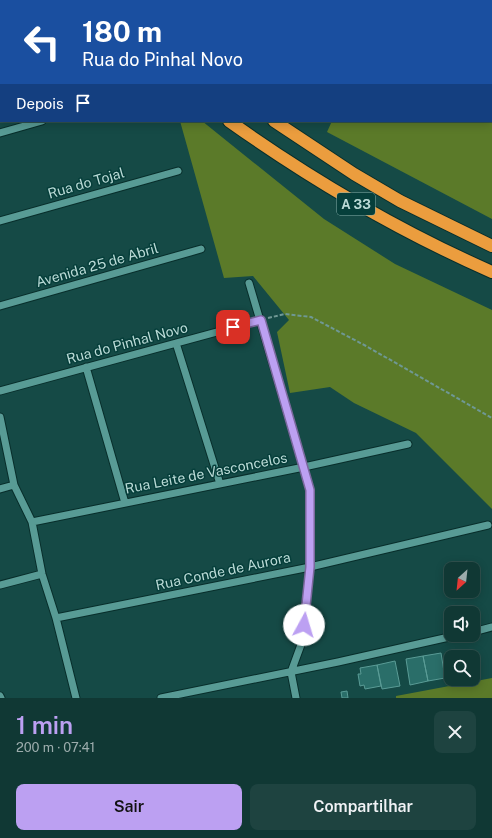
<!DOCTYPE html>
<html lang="pt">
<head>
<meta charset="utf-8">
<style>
  body { margin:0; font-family:"Public Sans",sans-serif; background:#1e4340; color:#f1f3f6; height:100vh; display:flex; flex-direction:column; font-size:15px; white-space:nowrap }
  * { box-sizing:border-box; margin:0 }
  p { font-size:13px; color:#9cacac }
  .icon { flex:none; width:22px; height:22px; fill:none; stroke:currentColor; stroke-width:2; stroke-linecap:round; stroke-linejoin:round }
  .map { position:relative; height:698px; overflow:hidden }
  .drawer { display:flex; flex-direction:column; background:#103834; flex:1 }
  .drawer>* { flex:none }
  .hud { position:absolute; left:0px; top:0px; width:492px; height:122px; box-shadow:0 2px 10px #0003,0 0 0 1px #30524f; background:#1a4fa0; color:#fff; overflow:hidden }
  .needle { width:26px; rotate:207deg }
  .fabs { position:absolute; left:444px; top:562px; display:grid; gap:8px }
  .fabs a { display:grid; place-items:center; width:36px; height:36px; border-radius:8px; background:#103834; box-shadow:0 2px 10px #0003,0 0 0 1px #30524f; font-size:20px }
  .pin { position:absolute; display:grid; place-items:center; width:34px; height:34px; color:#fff; margin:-17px; border-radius:8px; box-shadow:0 2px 6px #0006 }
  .me { position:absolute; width:44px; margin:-22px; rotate:6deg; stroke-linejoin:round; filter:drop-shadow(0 0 3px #0008) }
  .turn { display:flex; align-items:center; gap:14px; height:84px; padding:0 16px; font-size:18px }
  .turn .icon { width:52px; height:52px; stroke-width:2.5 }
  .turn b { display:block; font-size:28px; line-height:34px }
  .then { display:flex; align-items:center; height:38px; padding:0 16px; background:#0003; gap:8px; font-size:15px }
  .round { display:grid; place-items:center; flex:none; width:42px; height:42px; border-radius:8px; background:#1e4340 }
  .headline { display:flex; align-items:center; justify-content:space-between; height:68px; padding:0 16px }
  h1 { font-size:24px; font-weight:600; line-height:30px; color:#bca0f2 }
  .cta { display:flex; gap:8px; margin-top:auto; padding:8px 16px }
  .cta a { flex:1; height:46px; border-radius:8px; background:#bca0f2; color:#111; font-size:16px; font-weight:600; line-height:46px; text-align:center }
  .cta a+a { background:#1e4340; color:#f1f3f6 }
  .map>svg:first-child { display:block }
  .forest { fill:#5b7a29 }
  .building { fill:#2a6e69; stroke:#5a9c96 }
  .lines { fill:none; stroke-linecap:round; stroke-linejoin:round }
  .minor-casing { stroke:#082e2b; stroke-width:9 }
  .highway-casing { stroke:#082e2b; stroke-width:14 }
  .path { stroke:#6f9894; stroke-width:2; stroke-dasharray:4 2; stroke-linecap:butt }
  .minor { stroke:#589b95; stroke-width:7 }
  .highway { stroke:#eb9d3e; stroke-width:12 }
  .route-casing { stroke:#7a689d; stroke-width:10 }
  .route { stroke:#bca0f2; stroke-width:7 }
  .labels { text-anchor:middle; stroke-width:3; stroke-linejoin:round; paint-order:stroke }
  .shield { fill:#063f3b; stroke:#84aca8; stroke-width:1 }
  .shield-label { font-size:13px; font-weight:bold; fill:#badad6 }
  .street-label { font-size:14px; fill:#badad6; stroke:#063f3b }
</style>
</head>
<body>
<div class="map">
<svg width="492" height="698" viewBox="0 0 492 698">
  <rect width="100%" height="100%" fill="#154a46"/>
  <path class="forest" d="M0 0 64 1H1L0 117Z
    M283 0H492V219L327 132 332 121H491V1Z
    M180 121H202L324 219 395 264 492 310V509L416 433 354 403 330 387 290 393 277 332 289 320 253 276 224 278Z
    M492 678V698H396V696Z"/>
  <path class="building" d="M441 653 445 678 428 681 423 656Z
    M423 656 428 681 410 685 406 659Z
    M395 661 400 686 382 689 377 665Z
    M377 665 381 686 365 689 364 685 360 686 358 674H361L360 668Z
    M347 691 348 698H342L341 692Z"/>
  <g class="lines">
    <g class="minor-casing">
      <path id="minor" d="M214 0V1
        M0 133 42 121
        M0 221 178 171
        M249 283 310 490V567L304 625 302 642 291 672 296 698
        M0 306 201 249
        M176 343 220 484
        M86 367 125 503
        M0 391 261 320
        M0 417 14 485 32 522 42 574 56 618 76 698
        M0 489 14 485
        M32 522 304 467 408 444
        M0 585 42 574
        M56 618 310 567 488 525
        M473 632 492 627
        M0 696 1 698
        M161 698 338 662 458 635"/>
    </g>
    <g class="highway-casing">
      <path id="highway" d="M92 0 93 1
        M127 0 128 1
        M229 121C312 180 399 231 492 272
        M274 121 354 174 400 201 492 246"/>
    </g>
    <path class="path" d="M253 0V1
      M268 318 285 314 311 317 366 346 492 418"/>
    <use href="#minor" class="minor"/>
    <use href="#highway" class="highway"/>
  </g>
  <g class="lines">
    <g class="route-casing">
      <path id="route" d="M233 327 261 320 310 490V567L304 625"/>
    </g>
    <use href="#route" class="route"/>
  </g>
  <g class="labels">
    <rect class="shield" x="337" y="193" width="38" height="22" rx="3"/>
    <g class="shield-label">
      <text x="356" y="209">A 33</text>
    </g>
    <g class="street-label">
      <text transform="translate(86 183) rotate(-16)" y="5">Rua do Tojal</text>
      <text transform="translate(97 265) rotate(-16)" y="5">Avenida 25 de Abril</text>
      <text transform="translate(127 343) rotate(-15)" y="5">Rua do Pinhal Novo</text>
      <text transform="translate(206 473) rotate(-11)" y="5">Rua Leite de Vasconcelos</text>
      <text transform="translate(223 571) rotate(-12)" y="5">Rua Conde de Aurora</text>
    </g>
  </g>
</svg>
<div class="fabs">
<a><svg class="needle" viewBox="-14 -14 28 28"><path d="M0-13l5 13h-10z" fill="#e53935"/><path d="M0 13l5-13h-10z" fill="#9cacac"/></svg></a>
<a><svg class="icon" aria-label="sound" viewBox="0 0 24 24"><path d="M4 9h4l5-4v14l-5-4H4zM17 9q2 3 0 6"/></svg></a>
<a><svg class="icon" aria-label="search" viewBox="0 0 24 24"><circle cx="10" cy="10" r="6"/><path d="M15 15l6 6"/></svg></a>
</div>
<div class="pin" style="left:233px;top:327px;background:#d93025"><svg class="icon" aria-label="arrive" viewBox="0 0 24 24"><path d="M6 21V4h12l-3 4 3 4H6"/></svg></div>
<svg class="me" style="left:304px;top:625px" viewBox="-20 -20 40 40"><circle r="19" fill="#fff"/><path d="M0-13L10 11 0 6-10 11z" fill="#bca0f2"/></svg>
<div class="hud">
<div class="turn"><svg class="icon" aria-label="left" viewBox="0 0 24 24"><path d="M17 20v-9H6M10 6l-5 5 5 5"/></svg><div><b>180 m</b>Rua do Pinhal Novo</div></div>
<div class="then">Depois<svg class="icon" aria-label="arrive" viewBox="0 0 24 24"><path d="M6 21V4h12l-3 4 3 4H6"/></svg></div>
</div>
</div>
<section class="drawer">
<div class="headline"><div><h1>1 min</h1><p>200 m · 07:41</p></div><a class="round"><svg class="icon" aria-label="close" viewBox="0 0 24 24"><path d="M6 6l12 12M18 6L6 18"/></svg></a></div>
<div class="cta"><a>Sair</a><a>Compartilhar</a></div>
</section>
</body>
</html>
